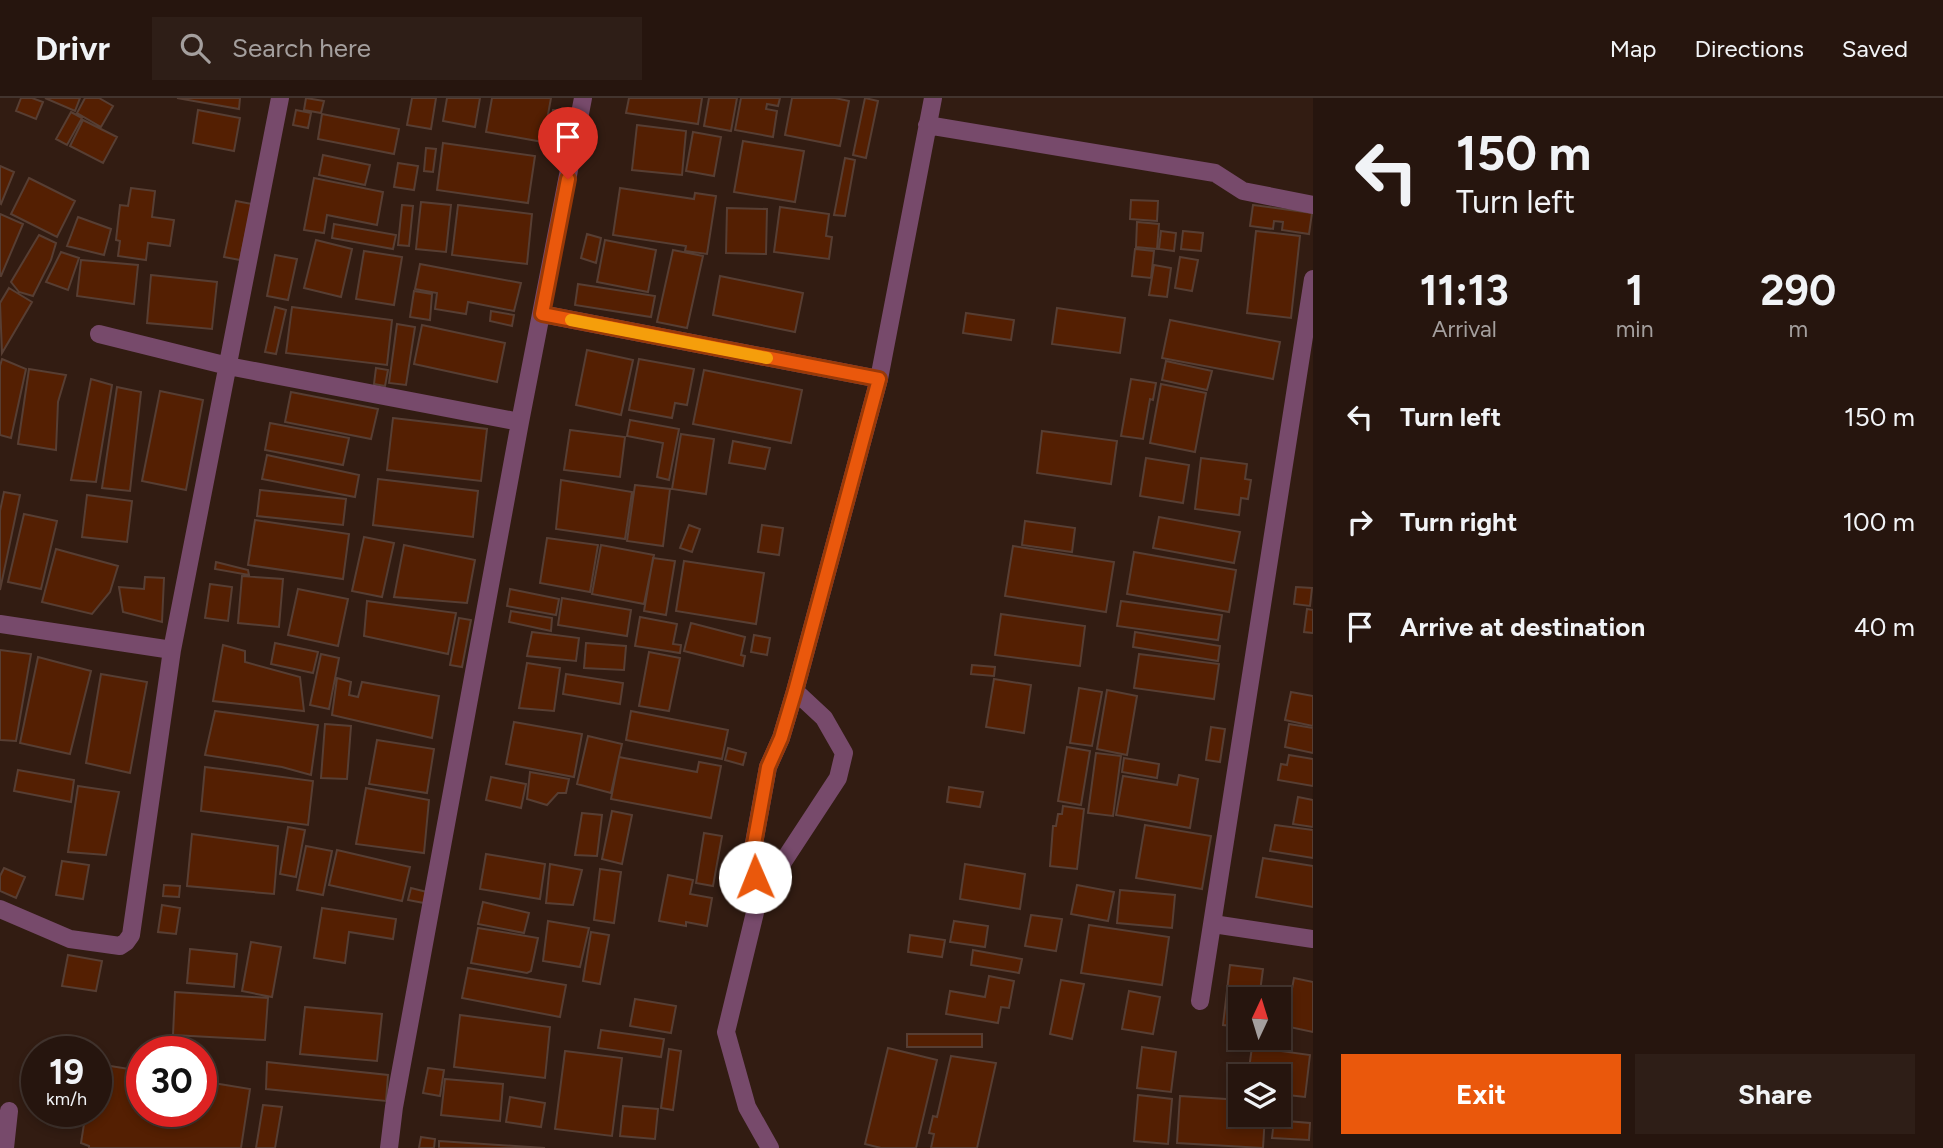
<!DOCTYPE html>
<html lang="en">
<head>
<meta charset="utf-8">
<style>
  body { margin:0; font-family:Figtree,sans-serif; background:#2e1e17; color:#f1f3f6; height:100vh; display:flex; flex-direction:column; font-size:26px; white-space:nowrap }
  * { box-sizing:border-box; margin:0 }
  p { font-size:23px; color:#a49f9e }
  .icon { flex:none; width:38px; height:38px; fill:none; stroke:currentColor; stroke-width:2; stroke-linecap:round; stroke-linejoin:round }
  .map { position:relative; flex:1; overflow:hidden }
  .panel { display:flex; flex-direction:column; background:#26150e; width:630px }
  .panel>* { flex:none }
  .banner { background:#26150e; color:#f1f3f6; overflow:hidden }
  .needle { width:46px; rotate:4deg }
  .buttons { position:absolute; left:1228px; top:889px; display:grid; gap:14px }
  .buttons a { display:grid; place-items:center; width:63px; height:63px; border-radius:0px; background:#26150e; box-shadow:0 4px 10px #0003,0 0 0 2px #42342e; font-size:35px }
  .speed { position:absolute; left:21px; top:938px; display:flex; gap:14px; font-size:35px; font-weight:700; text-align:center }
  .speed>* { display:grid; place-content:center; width:91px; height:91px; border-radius:50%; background:#26150e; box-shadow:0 4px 10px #0003,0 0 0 2px #42342e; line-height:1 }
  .speed small { font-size:18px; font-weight:400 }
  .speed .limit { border:10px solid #d22; background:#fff; color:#111 }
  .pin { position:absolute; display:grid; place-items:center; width:60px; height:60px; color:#fff; margin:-72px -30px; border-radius:50% 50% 50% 0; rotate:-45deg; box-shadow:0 0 7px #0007 }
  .pin .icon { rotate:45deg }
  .me { position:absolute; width:77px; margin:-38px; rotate:359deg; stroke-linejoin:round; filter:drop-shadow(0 0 5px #0008) }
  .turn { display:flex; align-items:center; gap:24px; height:147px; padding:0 28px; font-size:32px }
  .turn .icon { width:91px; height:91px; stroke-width:2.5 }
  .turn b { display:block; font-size:49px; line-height:60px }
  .eta { display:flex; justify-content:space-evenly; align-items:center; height:119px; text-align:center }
  .eta b { font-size:42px; font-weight:700; line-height:49px }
  .primary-button { display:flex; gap:14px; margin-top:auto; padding:14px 28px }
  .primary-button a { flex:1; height:80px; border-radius:0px; background:#ea580c; color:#fff; font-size:28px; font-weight:700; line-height:80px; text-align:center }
  .primary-button a+a { background:#2e1e17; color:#f1f3f6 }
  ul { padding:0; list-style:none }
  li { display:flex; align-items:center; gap:21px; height:105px; padding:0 28px }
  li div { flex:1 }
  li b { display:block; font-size:26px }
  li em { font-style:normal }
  header { display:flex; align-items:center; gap:42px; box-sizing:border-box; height:98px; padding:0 35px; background:#26150e; border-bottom:2px solid #42342e }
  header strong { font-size:33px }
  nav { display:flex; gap:38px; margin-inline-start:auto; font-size:24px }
  .search { width:490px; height:63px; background:#2e1e17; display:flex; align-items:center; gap:18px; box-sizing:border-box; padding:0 24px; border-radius:0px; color:#a49f9e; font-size:26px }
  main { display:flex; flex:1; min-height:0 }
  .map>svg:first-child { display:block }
  .building { fill:#541f02; stroke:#573e33; stroke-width:2 }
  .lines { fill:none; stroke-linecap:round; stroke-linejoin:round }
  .street { stroke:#774a6b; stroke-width:18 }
  .route-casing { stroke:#983908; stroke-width:18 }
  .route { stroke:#ea580c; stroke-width:12 }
  .slow { stroke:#f59e0b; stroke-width:12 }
</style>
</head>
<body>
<header>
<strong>Drivr</strong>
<div class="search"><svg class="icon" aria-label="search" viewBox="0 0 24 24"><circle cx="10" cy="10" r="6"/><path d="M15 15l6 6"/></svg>Search here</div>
<nav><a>Map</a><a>Directions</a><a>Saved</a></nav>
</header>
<main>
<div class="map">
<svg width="1313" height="1050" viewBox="0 0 1313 1050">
  <rect width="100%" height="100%" fill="#321c12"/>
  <path class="building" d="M21 0H32L43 4 36 21 16 13Z
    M45 0H80L75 13Z
    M85 0H99L113 8 101 29 77 15Z
    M177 0H240L239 11Z
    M306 0 324 3 321 15 304 12Z
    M412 0H436L431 31 407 27Z
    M447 0H480L475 29 443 23Z
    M492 0H551L543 44 486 34Z
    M629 0H702L698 26 626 15Z
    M709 0H737L731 33 704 28Z
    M741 0H780L778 8 767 6 766 11 777 13 773 39 735 32Z
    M792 0H835L849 3 840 48 785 37Z
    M865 0 878 3 866 60 853 57Z
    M198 12 240 20 234 53 193 45Z
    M296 12 311 15 308 30 293 27Z
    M553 12 564 13 561 43 549 42Z
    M71 14 82 20 67 47 56 41Z
    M322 16 399 31 394 56 318 41Z
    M83 22 117 39 103 65 70 48Z
    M637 27 686 33 682 77 632 72Z
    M693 34 721 39 714 78 686 73Z
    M743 43 804 53 795 104 734 94Z
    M443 45 535 58 528 105 437 92Z
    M426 50 436 51 433 74 424 73Z
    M323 57 370 67 365 87 319 77Z
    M845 60 855 62 845 118 834 117Z
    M398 65 418 68 414 92 394 89Z
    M0 68 14 74 1 106 0 105Z
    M29 80 75 103 57 139 11 116Z
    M314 80 383 94 377 127 327 117 324 135 304 132Z
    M131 90 155 93 152 119 174 122 170 148 148 145 146 162 118 158 120 143 116 142 120 107 128 108Z
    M620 90 694 101 695 95 716 98 707 156 685 153 686 148 613 137Z
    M1131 102 1158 103 1157 123 1130 121Z
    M236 103 252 106 240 162 224 159Z
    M421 104 451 107 446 154 416 151Z
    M402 107 413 108 409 148 398 147Z
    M458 107 532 116 527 166 452 157Z
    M1253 107 1312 115 1309 136 1282 132 1283 124 1274 123 1273 131 1250 128Z
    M780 109 829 116 826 138 832 139 829 161 774 154Z
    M727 110 767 111 766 156 726 155Z
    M0 116 23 126 1 178H0Z
    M78 119 111 131 104 157 67 148Z
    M1137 124 1159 126 1157 151 1136 149Z
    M334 126 396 137 393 151 332 140Z
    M1161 133 1176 135 1174 153 1159 151Z
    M1183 133 1203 135 1201 153 1181 151Z
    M1256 133 1300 138 1291 220 1247 215Z
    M587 136 601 140 596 165 581 160Z
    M39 137 56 145 51 162 33 198 19 194 11 184Z
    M316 142 352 151 341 199 304 190Z
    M605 142 656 152 648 194 597 184Z
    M1135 151 1154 153 1151 180 1132 178Z
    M673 152 703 158 687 230 657 224Z
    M364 153 402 159 394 207 356 201Z
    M61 154 79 160 68 192 46 184Z
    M275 157 297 161 288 202 267 198Z
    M1180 159 1198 162 1192 193 1175 190Z
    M81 162 138 167 134 206 77 198Z
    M420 166 521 185 514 213 468 204 466 216 435 211 437 195 415 191Z
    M1154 167 1171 170 1167 199 1149 197Z
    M151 177 217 184 212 231 147 225Z
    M720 178 803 195 795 234 713 217Z
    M578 186 655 198 651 219 575 207Z
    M9 190 32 204 2 255 0 205Z
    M414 193 432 196 430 222 410 219Z
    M275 209 286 212 276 256 265 254Z
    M292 209 392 222 387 267 286 255Z
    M1057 210 1125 220 1120 255 1052 246Z
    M491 213 514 217 512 228 490 223Z
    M966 215 1014 222 1011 242 963 235Z
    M1170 222 1280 244 1273 281 1162 260Z
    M397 226 415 229 406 287 389 285Z
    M422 227 505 245 497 284 414 266Z
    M587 252 633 262 621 317 576 307Z
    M2 261 26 271 11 340 0 337V268Z
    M639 261 694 271 687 307 675 305 672 320 629 312Z
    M1166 263 1212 273 1207 292 1162 282Z
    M376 270 388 272 385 288 374 286Z
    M29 271 66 277 58 304 56 352 18 346Z
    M704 272 802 292 791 345 693 326Z
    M91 281 112 287 96 384 71 382Z
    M1131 281 1156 285 1153 302 1150 301 1143 341 1121 338Z
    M1161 286 1206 295 1195 354 1150 345Z
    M117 289 141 294 130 393 102 390Z
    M160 293 203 302 186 392 142 383Z
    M291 294 378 311 371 341 285 324Z
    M393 320 487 331 481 383 387 372Z
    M630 322 679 331 669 382 657 379 663 345 627 338Z
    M270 325 349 340 343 367 265 352Z
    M570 332 625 339 620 379 564 372Z
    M1042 333 1117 343 1111 386 1037 375Z
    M681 336 714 341 706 396 672 391Z
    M733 343 770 350 765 371 729 365Z
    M267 357 359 377 355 399 262 381Z
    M1146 360 1189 367 1183 405 1140 398Z
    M1201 360 1247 366 1245 381 1251 382 1248 401 1241 400 1239 417 1195 411Z
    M378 381 478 393 473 439 373 427Z
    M561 382 632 394 625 441 556 431Z
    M635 387 670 391 663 448 627 443Z
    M260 392 346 401 343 427 257 418Z
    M4 394 20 397 0 492V413Z
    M87 397 132 403 127 444 82 439Z
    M24 416 57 423 41 491 8 484Z
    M1159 419 1240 434 1234 465 1153 450Z
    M255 422 349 436 343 481 248 467Z
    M1025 423 1075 430 1072 454 1022 447Z
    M689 427 700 431 692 454 680 450Z
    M762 427 783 430 779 457 758 454Z
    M364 439 394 445 382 499 352 493Z
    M547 440 598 447 590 494 540 485Z
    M404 447 475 462 467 505 394 499Z
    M601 447 654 457 644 506 592 496Z
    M1013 448 1114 464 1106 514 1005 498Z
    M56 451 118 468 110 494 92 516 42 504Z
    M1134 454 1236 472 1229 514 1127 496Z
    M653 460 675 463 666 517 644 513Z
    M684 463 764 475 756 526 676 513Z
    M216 464 248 472 249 477 215 471Z
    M242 478 283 481 279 529 238 525Z
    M145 479 164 480 162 524 123 514 119 489 144 491Z
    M210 486 232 489 228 523 205 520Z
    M1296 489 1312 490 1310 508 1294 506Z
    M298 491 348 501 338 548 288 537Z
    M510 491 559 501 556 517 507 508Z
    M562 500 631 512 627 538 558 527Z
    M367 503 456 515 448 556 364 538Z
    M1121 503 1222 517 1218 542 1117 528Z
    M1307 511 1313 512V535L1304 534Z
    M511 513 552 520 551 533 509 524Z
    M1001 516 1085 528 1080 568 995 557Z
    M640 519 677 526 673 546 681 547 680 555 635 548Z
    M459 520 471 522 462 569 450 567Z
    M691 525 745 539 741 557 745 558 743 568 684 553Z
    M532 534 579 540 576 563 527 558Z
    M1135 534 1220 548 1218 563 1133 549Z
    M754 537 770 540 767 557 751 554Z
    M275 545 318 554 313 575 271 566Z
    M586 545 626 548 624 572 584 570Z
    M223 547 245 553V564L300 579 304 613 213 603Z
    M0 552 31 556 16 643 0 642Z
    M649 554 680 560 669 613 639 608Z
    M321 556 339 560 329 611 310 607Z
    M1139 556 1219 566 1214 601 1134 590Z
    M38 559 91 573 70 656 20 645Z
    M527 565 560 570 554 613 519 610Z
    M972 567 995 569 994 578 971 576Z
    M101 576 147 584 130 675 86 665Z
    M566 576 623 585 620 606 563 596Z
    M337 580 351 584 349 597 358 599 362 584 439 598 432 640 332 617Z
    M994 581 1031 587 1024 635 986 629Z
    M1079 590 1102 594 1092 648 1070 645Z
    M1107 592 1137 598 1127 657 1097 651Z
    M1291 594 1313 598V628L1285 622Z
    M215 613 318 627 311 677 282 669 205 657Z
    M631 613 728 632 722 661 626 642Z
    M514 624 582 636 574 679 506 666Z
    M325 626 351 628 347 681 321 680Z
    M1289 626 1313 630V655L1285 649Z
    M1211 629 1225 631 1220 664 1206 662Z
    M588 638 622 646 611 695 577 686Z
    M377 642 434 651 427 695 369 686Z
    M1067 649 1090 653 1081 707 1058 703Z
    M728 650 746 655 743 667 725 662Z
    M1096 655 1121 658 1113 718 1088 715Z
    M1289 657 1313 661V688L1278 682 1281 666 1287 667Z
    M619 659 697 674 699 664 721 668 711 720 611 701Z
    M1124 660 1159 666 1157 680 1122 674Z
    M205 669 313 683 308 727 201 713Z
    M18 672 74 682 71 704 14 693Z
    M530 674 569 681 566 695H558L547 707 527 701Z
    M1179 677 1198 681 1190 730 1116 717 1123 678 1177 687Z
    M491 679 526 686 521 710 486 702Z
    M78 688 119 694 106 757 68 754Z
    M949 689 983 694 980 709 947 704Z
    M366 690 429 702 424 755 356 746Z
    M1298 699 1313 702V729L1293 726Z
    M1063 708 1084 711 1077 771 1050 768 1053 728H1056L1058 716H1062Z
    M612 713 632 717 622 766 602 761Z
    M582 715 602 717 597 758 575 757Z
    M1145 727 1211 738 1202 791 1136 780Z
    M1275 727 1313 732V760L1270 753Z
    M288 729 305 732 296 779 280 776Z
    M704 735 722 738 713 788 696 785Z
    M192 736 278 748 274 796 187 788Z
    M306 748 332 753 323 797 297 792Z
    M337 752 410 769 402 803 329 787Z
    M486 756 545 766 540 801 480 791Z
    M1263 760 1313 768V809L1256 799Z
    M62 763 89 767 83 801 56 797Z
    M550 766 582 772 573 807 546 805Z
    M965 766 1025 776 1020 811 960 801Z
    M4 770 25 779 16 800 0 793V778Z
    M600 771 621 774 614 825 594 822Z
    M668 777 693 782 690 796 712 800 707 828 686 824V828L659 823Z
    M164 787 180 788 179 799 163 798Z
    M1077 787 1114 794 1108 823 1071 816Z
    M411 790 427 794 424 805 408 802Z
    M1120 792 1175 797 1172 830 1117 825Z
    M483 804 529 815 524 835 478 826Z
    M162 807 180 810 176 836 158 834Z
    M322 810 396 821 393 841 349 834 345 865 314 860Z
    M1031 817 1062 821 1056 853 1025 848Z
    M548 823 589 830 580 869 543 863Z
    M954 823 988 828 985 849 950 844Z
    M1089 827 1169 839 1162 887 1081 875Z
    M478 830 538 840 531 873 527 875 471 865Z
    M591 834 609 837 600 886 583 883Z
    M910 837 945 842 942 859 908 854Z
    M251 844 281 849 272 899 242 893Z
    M190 851 237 856 234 889 187 885Z
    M973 852 1022 861 1019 875 971 867Z
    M68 857 102 863 96 893 62 888Z
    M1230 867 1263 871 1259 901H1241V929L1223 927Z
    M468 870 566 887 560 919 462 900Z
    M989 878 1014 883 1009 910 1001 909 998 925 946 916 950 893 985 899Z
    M1294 880 1313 884V934L1285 928Z
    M1061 882 1084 886 1072 941 1050 936Z
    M1129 893 1160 899 1153 936 1122 931Z
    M175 894 268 900 265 942 173 937Z
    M635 901 676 908 671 935 630 928Z
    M305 909 382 916 377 963 300 956Z
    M460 917 550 929 545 980 454 969Z
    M601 932 664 941 661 959 598 950Z
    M907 936H982V949H907Z
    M1142 949 1176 954 1171 994 1137 990Z
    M1252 949 1310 957 1305 999 1279 996V978H1248Z
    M888 950 937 962 916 1050H881L865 1046Z
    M669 951 681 953 673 1012 661 1010Z
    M565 953 622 960 612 1038 555 1031Z
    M951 958 996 965 977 1050H931L934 1036 929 1035 933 1018 937 1019Z
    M267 964 388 977 386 1003 266 991Z
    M104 967 142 973V1013H201V983L250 991 241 1050H89V1048L81 1045 86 1013H96V991H100Z
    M428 970 444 972 440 998 423 995Z
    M445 981 503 986 500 1023 441 1017Z
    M1138 997 1172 1001 1168 1046 1134 1043Z
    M1180 998 1241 1002V1017H1265L1263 1050 1177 1045Z
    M510 999 545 1005 541 1029 506 1024Z
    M263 1007 282 1009 275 1050H256Z
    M623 1008 658 1011 655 1041 620 1038Z
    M1274 1022 1310 1025 1309 1042 1272 1040Z
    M421 1039 435 1041 434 1050H419Z
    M439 1043 545 1050H439Z"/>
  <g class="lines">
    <path class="street" d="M927 27 1215 75 1243 93 1313 107
      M542 216 879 281
      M99 236 228 268 520 324
      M0 526 172 552
      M758 802 752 756 768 669 781 640 795 593
      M0 811 70 841 120 848 126 844 131 837 172 552 280 0
      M1213 826 1313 841
      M1200 903 1313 181
      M5 1050 9 1013
      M389 1050 394 1009 520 324 583 0
      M770 1050 747 1009 726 934 758 802 838 680 844 655 824 620 795 593 879 281 933 0"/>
  </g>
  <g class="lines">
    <g class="route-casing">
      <path id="route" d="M568 81 542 216 879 281 795 593 781 640 768 669 752 757 755 779"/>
    </g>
    <use href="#route" class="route"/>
    <path class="slow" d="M571 222 767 260"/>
  </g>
</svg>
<div class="buttons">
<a><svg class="needle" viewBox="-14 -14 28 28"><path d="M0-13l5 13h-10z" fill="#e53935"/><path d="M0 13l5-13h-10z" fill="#a49f9e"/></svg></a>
<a><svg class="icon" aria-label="layers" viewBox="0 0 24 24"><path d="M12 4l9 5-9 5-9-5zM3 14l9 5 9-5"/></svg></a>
</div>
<div class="speed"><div>19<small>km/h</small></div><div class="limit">30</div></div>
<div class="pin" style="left:568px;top:81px;background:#d93025"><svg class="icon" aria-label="arrive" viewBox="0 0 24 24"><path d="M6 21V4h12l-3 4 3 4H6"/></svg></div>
<svg class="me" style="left:755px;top:779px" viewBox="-20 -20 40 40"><circle r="19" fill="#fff"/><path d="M0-13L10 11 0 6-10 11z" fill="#ea580c"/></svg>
</div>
<section class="panel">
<div class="banner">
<div class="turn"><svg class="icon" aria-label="left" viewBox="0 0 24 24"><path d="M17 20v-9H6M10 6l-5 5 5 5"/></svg><div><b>150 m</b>Turn left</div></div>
</div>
<div class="eta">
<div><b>11:13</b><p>Arrival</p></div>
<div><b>1</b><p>min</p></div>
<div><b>290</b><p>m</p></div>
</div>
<ul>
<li><svg class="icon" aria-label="left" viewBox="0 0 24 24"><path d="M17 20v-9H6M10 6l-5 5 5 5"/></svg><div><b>Turn left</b></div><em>150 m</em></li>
<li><svg class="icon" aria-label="right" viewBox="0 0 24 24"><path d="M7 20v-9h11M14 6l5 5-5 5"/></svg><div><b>Turn right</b></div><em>100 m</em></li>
<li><svg class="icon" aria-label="arrive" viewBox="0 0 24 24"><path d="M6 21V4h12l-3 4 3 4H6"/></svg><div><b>Arrive at destination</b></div><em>40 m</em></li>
</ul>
<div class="primary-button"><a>Exit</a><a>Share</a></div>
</section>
</main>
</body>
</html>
